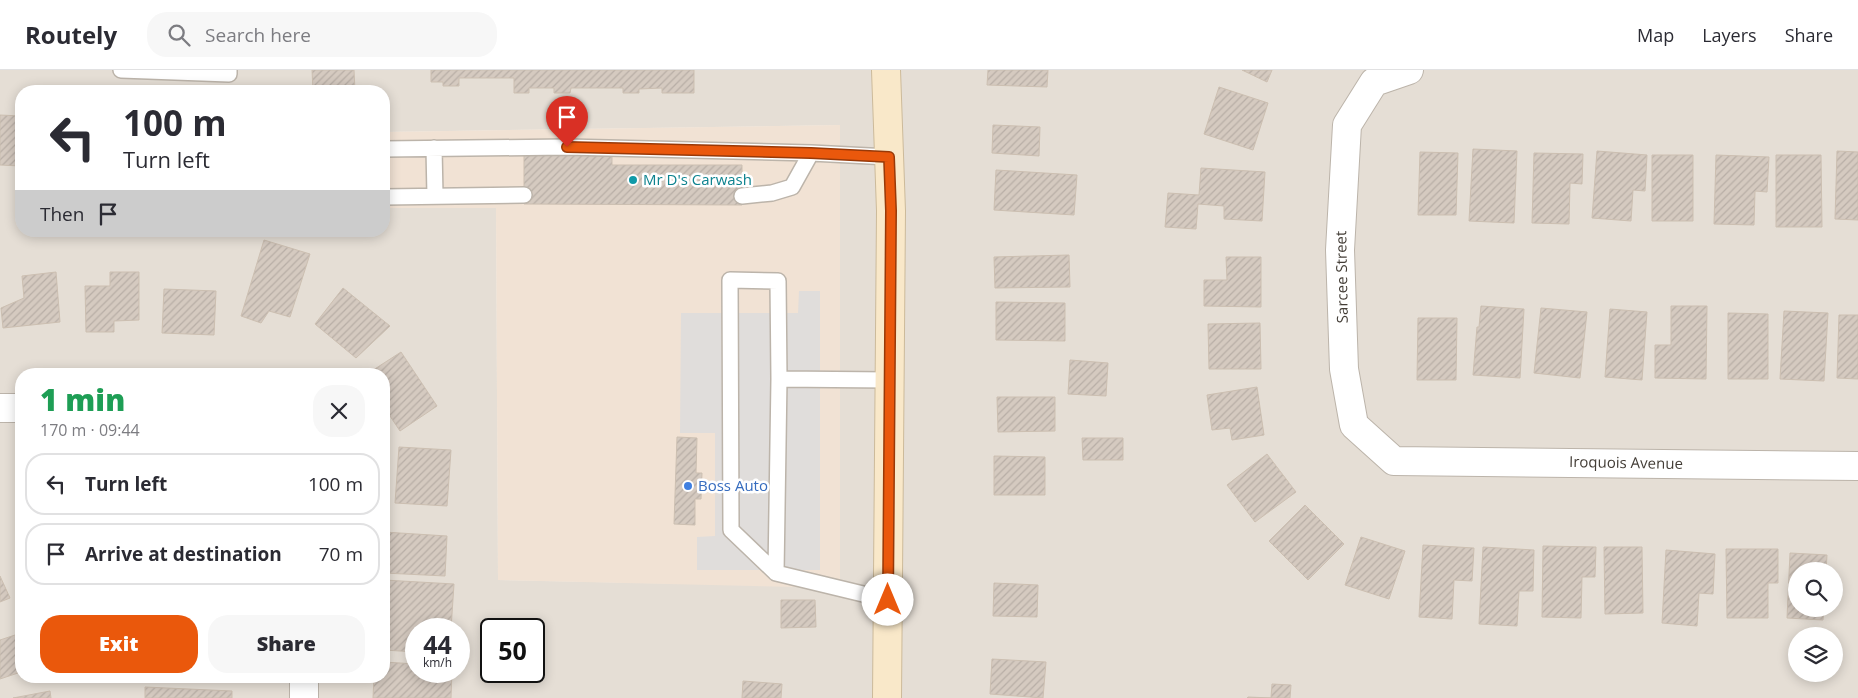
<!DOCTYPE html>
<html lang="en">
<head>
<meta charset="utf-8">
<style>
  body { margin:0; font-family:"Open Sans",sans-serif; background:#f7f7f7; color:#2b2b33; height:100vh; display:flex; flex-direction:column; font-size:19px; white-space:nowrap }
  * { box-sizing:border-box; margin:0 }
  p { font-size:16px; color:#7c7c81 }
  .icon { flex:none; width:28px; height:28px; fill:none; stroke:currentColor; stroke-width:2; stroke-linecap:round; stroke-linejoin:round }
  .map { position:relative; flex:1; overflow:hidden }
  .sheet { position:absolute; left:15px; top:298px; width:375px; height:315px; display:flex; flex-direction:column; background:#fff; border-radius:20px; box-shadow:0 2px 12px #0003 }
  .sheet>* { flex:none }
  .top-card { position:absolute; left:15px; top:15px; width:375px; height:152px; border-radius:20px; box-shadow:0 2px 12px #0003; background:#fff; color:#2b2b33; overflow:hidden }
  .tools { position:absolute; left:1788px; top:492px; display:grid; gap:10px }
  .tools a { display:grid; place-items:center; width:55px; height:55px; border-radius:50%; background:#fff; box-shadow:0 2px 12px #0003; font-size:25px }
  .speed { position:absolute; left:405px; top:548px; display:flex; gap:10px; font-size:25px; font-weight:700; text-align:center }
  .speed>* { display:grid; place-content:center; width:65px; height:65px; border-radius:50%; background:#fff; box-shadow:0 2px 12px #0003; line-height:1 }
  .speed small { font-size:12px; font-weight:400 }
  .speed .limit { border:2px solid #111; border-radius:8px; background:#fff; color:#111 }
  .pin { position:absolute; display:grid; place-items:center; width:42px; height:42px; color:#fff; margin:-51px -21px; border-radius:50% 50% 50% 0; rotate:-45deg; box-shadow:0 0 5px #0007 }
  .pin .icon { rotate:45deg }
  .me { position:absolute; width:55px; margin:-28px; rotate:0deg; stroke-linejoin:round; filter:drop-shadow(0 0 4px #0008) }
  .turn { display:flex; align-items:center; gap:18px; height:105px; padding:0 25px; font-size:22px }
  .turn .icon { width:65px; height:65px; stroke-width:2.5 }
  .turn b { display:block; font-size:35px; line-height:42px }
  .then { display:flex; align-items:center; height:48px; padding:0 25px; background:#0003; gap:10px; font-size:19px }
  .round { display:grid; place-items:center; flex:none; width:52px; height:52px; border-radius:20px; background:#f7f7f7 }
  .headline { display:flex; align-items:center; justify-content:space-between; height:85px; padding:0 25px }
  h1 { font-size:30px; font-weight:800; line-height:38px; color:#1e9e55 }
  .primary-button { display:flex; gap:10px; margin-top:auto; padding:10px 25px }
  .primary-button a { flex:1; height:58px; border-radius:20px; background:#ea580c; color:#fff; font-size:20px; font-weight:800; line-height:58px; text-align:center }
  .primary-button a+a { background:#f7f7f7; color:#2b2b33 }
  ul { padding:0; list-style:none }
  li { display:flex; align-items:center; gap:15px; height:62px; margin:0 10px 8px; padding:0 15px; border:2px solid #e1e1e2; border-radius:20px }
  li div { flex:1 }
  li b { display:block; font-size:19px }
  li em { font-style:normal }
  header { display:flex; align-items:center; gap:30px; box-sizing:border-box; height:70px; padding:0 25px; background:#fff; border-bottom:1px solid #e1e1e2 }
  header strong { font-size:24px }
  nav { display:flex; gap:28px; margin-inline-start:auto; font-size:18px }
  .search { width:350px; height:45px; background:#f7f7f7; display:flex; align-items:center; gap:12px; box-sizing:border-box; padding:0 18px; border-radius:20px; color:#7c7c81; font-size:19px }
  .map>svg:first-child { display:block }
  .residential { fill:#e5ded5; fill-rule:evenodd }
  .commercial { fill:#f1e2d4 }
  .parking { fill:#e0dddb }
  .building { fill:url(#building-hatch); stroke:#ccbfb1 }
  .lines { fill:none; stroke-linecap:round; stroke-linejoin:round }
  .service-casing { stroke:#bcb4aa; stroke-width:18 }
  .minor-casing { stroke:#bcb4aa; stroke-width:30 }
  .secondary-casing { stroke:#ccba9a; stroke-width:30 }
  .service { stroke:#fff; stroke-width:15 }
  .minor { stroke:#fff; stroke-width:28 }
  .secondary { stroke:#f9e8c9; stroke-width:28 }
  .route-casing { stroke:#983908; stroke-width:12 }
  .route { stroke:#ea580c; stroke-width:9 }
  .culture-dot { fill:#0f9aa8; stroke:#fff; stroke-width:2 }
  .shop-dot { fill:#3f7fe0; stroke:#fff; stroke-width:2 }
  .labels { text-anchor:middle; stroke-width:5; stroke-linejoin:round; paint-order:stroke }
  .culture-label { font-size:15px; fill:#0d838f; stroke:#fff; text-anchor:start }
  .street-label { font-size:15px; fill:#433d36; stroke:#fff }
  .shop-label { font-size:15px; fill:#366cbe; stroke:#fff; text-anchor:start }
</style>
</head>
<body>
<header>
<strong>Routely</strong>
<div class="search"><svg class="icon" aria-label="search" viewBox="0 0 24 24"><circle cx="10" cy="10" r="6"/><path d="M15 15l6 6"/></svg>Search here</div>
<nav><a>Map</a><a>Layers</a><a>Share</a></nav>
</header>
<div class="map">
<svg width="1858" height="628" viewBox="0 0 1858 628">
  <defs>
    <pattern id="building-hatch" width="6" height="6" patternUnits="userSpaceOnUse" patternTransform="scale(1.25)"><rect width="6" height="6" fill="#d5cac0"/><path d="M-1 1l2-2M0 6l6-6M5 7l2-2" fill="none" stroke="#b8aea6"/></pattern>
  </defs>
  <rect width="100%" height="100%" fill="#f1ede7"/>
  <path class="residential" d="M0 0H1858V628H0ZM21 21H384V62L840 55 691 514 498 510 496 138H384V161H21ZM21 304H384V606H21ZM1796 501H1834V539H1796ZM416 559H459V601H416ZM491 559H534V601H491ZM1796 566H1834V604H1796Z"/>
  <path class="commercial" d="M840 55V518L498 510 496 138H384V62Z"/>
  <path class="parking" d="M799 221H820V500H697V467L715 466V363H680L681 243H798Z"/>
  <path class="building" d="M312 0H354L355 21H313Z
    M431 0H694V23H662V18L639 19V23H623V18H571L570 23H554V18H529V23H514V8H459V16H443V12H431Z
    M988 0H1048L1047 17 987 15Z
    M1242 0H1272L1267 12Z
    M1219 17 1268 33 1253 80 1204 64Z
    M0 45 21 46V96L0 95Z
    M993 55 1040 57 1039 86 992 83Z
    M1473 79 1517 81 1514 153 1469 151Z
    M1597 81 1647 85 1645 121 1633 120 1631 151 1592 148Z
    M1837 81 1858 82V150L1835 149Z
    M1420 82 1458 83 1456 145H1418Z
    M1534 83 1583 84 1582 114 1570 113 1569 154 1532 153Z
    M524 85H612V95H742V135L524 134Z
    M1652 85H1693V151H1652Z
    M1716 85 1769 87 1767 122 1755 121 1754 155 1714 154Z
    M1776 85H1821L1822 157H1776Z
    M1201 98 1265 102 1262 151 1224 149V136L1198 134 1196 159 1165 157 1168 123 1199 125Z
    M996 100 1077 105 1074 145 994 140Z
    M264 170 310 184 290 247 269 241 261 253 241 246Z
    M1069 185 1070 217 995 218 994 187Z
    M1226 187H1261V237L1204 236V210H1227Z
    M56 202 60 252 3 258 1 238 24 228 22 206Z
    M110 202H139V250L114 251V262H86L85 216H110Z
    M343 218 390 256 356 288 315 254Z
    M164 219 216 221 214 265 162 263Z
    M996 232 1065 233V271L996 270Z
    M1481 236 1524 239 1520 308 1473 305 1477 257H1479Z
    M1671 236H1707L1706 309 1655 308V275H1671Z
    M1541 238 1587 242 1580 308 1534 303Z
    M1610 239 1647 242 1642 310 1605 307Z
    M1784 241 1828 243 1824 311 1780 309Z
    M1728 243 1768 244V309H1728Z
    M1839 245H1858V309L1837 308Z
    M1418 248H1457L1456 310H1417Z
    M1260 253 1261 299H1209L1208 254Z
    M401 282 437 336 400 361 384 337V304H367Z
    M1070 290 1108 293 1106 326 1068 324Z
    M1257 317 1264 365 1232 370 1230 358 1212 360 1207 325Z
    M997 327H1055V361L998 362Z
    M677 367 697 368 696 403H702L701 429H695V455L674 454Z
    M1082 368H1123V390H1083Z
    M399 377 451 380 447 436 395 433Z
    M1267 384 1296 422 1255 452 1227 415Z
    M994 386 1045 387V425H994Z
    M1305 435 1344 474 1308 510 1269 471Z
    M384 462 447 466 445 506 384 503Z
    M1361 467 1405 481 1389 529 1345 515Z
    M1423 475 1474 478 1472 511 1454 510 1452 549 1419 547Z
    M1543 476 1596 477 1595 507H1582L1581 548 1542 547Z
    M1483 477 1534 480 1533 521H1519L1517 556 1479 554Z
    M1604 477H1642L1643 543 1605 544Z
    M1726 479H1778V513H1768V548H1727Z
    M1666 480 1715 484 1713 524 1699 523 1697 556 1662 553Z
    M1790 483 1827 485 1826 501H1796V539H1824L1823 550 1787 548Z
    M0 506 10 528 0 532Z
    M384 510 454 514 451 559H416V582L384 580Z
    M994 513 1038 515 1037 547 993 546Z
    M781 530H815L816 557 781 558Z
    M21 563V602L0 609V570Z
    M992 589 1046 592 1043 628 990 624Z
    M384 592 416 594V601H452L451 628H373L374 606H384Z
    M167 606H230V610L167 608Z
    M743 611 782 614 781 628H742Z
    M1272 614 1291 615 1290 628H1247L1248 627 1271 628Z
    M145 617 232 621V628H145Z
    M50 621 51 628H13Z"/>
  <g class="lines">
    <g class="service-casing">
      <path id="service" d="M121 0 229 4V0
        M434 78 435 126
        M384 79 567 77 811 83 889 87
        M742 126 772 123 792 117 811 83
        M384 127 524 125
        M776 503 731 460 730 210 778 211 779 309
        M888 530 776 503 779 309 889 310"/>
    </g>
    <g class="minor-casing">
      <path id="minor" d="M1409 0 1374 12 1347 55 1340 180 1344 299 1354 355 1394 391 1858 396
        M0 338H21
        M304 606V628"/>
    </g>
    <g class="secondary-casing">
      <path id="secondary" d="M886 0 891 141 887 628"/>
    </g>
    <use href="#service" class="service"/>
    <use href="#minor" class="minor"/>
    <use href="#secondary" class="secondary"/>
  </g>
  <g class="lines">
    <g class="route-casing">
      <path id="route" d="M567 77 811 83 889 87 891 141 888 530"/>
    </g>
    <use href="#route" class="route"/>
  </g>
  <circle class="culture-dot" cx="633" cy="110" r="5"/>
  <circle class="shop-dot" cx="688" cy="416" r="5"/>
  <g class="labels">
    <g class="culture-label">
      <text x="643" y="115">Mr D's Carwash</text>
    </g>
    <g class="street-label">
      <text transform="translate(1342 207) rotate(-91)" y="5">Sarcee Street</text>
      <text transform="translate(1626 393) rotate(1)" y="5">Iroquois Avenue</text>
    </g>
    <g class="shop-label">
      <text x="698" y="421">Boss Auto</text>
    </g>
  </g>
</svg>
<div class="tools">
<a><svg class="icon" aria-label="search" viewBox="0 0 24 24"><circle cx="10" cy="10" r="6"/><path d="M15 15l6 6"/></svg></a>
<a><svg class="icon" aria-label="layers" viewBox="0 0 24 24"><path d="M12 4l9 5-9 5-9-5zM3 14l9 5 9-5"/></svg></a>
</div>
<div class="speed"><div>44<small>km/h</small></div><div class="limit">50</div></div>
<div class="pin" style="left:567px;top:77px;background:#d93025"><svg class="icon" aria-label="arrive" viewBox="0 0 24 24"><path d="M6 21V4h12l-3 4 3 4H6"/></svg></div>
<svg class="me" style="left:888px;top:530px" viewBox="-20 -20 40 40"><circle r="19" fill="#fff"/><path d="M0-13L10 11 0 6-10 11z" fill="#ea580c"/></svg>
<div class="top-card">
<div class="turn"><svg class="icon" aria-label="left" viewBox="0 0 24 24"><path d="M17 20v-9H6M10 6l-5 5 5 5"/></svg><div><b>100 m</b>Turn left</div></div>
<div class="then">Then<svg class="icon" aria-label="arrive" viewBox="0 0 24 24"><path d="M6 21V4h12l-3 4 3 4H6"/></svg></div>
</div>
<section class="sheet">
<div class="headline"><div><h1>1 min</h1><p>170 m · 09:44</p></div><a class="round"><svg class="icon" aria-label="close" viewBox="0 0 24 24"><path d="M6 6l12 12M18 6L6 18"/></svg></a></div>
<ul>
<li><svg class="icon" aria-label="left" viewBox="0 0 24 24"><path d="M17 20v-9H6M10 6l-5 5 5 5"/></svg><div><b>Turn left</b></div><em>100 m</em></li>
<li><svg class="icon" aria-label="arrive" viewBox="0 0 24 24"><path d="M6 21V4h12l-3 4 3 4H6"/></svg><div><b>Arrive at destination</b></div><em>70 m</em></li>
</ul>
<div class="primary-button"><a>Exit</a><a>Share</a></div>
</section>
</div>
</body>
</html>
